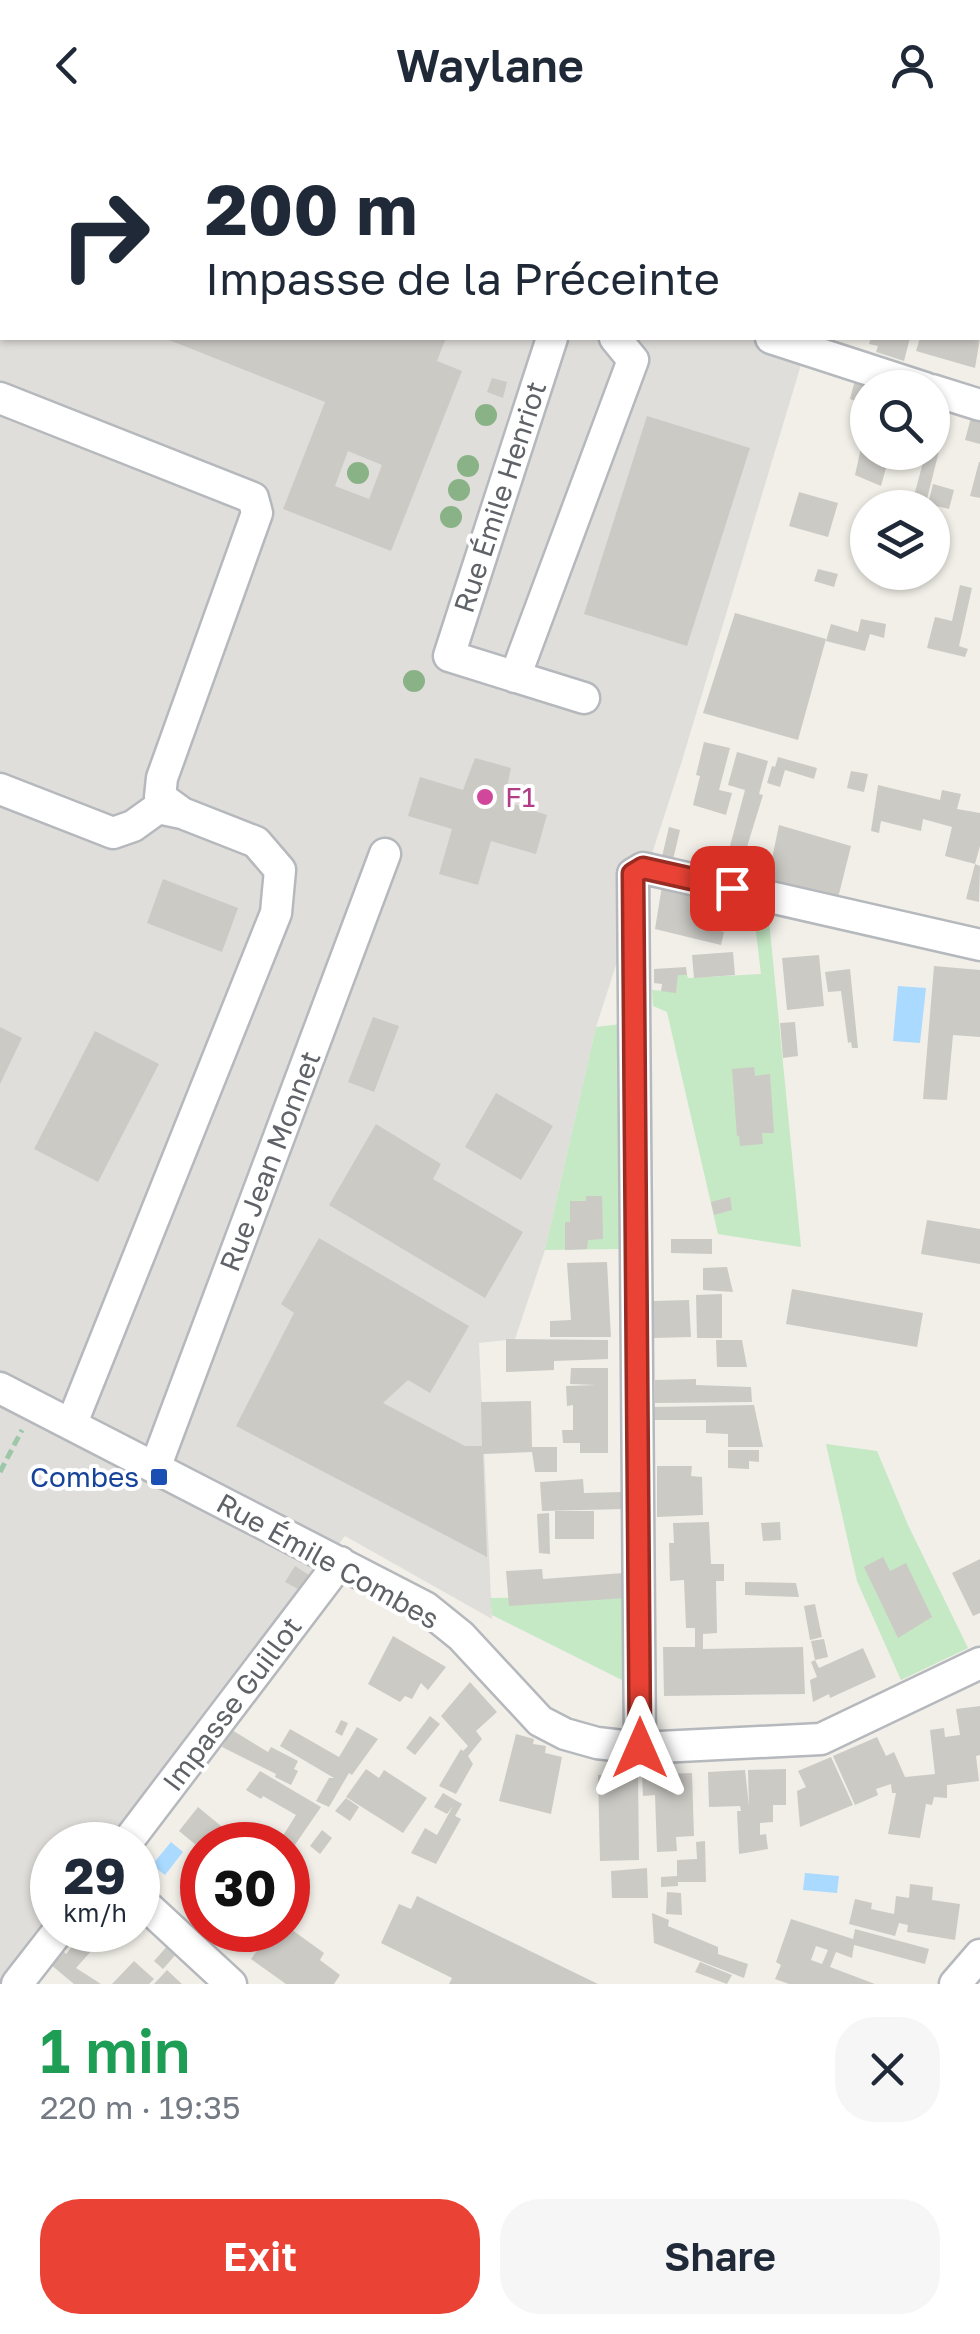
<!DOCTYPE html>
<html lang="en">
<head>
<meta charset="utf-8">
<style>
  body { margin:0; font-family:"Golos Text",sans-serif; background:#f6f6f7; color:#1f2937; height:100vh; display:flex; flex-direction:column; font-size:38px; white-space:nowrap }
  * { box-sizing:border-box; margin:0 }
  p { font-size:32px; color:#747a83 }
  .icon { flex:none; width:55px; height:55px; fill:none; stroke:currentColor; stroke-width:2; stroke-linecap:round; stroke-linejoin:round }
  .map { position:relative; height:1854px; overflow:hidden }
  .drawer { display:flex; flex-direction:column; background:#fff; flex:1 }
  .drawer>* { flex:none }
  .hud { position:absolute; left:0px; top:0px; width:980px; height:210px; box-shadow:0 2px 8px #0004; background:#fff; color:#1f2937; overflow:hidden }
  .tools { position:absolute; left:850px; top:240px; display:grid; gap:20px }
  .tools a { display:grid; place-items:center; width:100px; height:100px; border-radius:50%; background:#fff; box-shadow:0 2px 8px #0004; font-size:50px }
  .speed { position:absolute; left:30px; top:1692px; display:flex; gap:20px; font-size:50px; font-weight:700; text-align:center }
  .speed>* { display:grid; place-content:center; width:130px; height:130px; border-radius:50%; background:#fff; box-shadow:0 2px 8px #0004; line-height:1 }
  .speed small { font-size:25px; font-weight:400 }
  .speed .limit { border:15px solid #d22; background:#fff; color:#111 }
  .pin { position:absolute; display:grid; place-items:center; width:85px; height:85px; color:#fff; margin:-42px; border-radius:20px; box-shadow:0 5px 15px #0006 }
  .me { position:absolute; width:110px; margin:-55px; rotate:0deg; stroke-linejoin:round; filter:drop-shadow(0 0 8px #0008) }
  .turn { display:flex; align-items:center; gap:35px; height:210px; padding:0 40px; font-size:45px }
  .turn .icon { width:130px; height:130px; stroke-width:2.5 }
  .turn b { display:block; font-size:70px; line-height:85px }
  .round { display:grid; place-items:center; flex:none; width:105px; height:105px; border-radius:40px; background:#f6f6f7 }
  .summary { display:flex; align-items:center; justify-content:space-between; height:170px; padding:0 40px }
  h1 { font-size:60px; font-weight:600; line-height:75px; color:#1e9e55 }
  .cta { display:flex; gap:20px; margin-top:auto; padding:20px 40px }
  .cta a { flex:1; height:115px; border-radius:40px; background:#ea4335; color:#fff; font-size:40px; font-weight:600; line-height:115px; text-align:center }
  .cta a+a { background:#f6f6f7; color:#1f2937 }
  header { display:flex; justify-content:space-between; align-items:center; height:130px; padding:0 40px; background:#fff; font-size:45px; font-weight:600 }
  .map>svg:first-child { display:block }
  .industrial { fill:#e0deda }
  .green { fill:#c5e8c5 }
  .water { fill:#aadaff }
  .building { fill:#cccac5; fill-rule:evenodd }
  .lines { fill:none; stroke-linecap:round; stroke-linejoin:round }
  .minor-casing { stroke:#b5b8bc; stroke-width:35 }
  .path { stroke:#9cc7a9; stroke-width:5; stroke-dasharray:10 5; stroke-linecap:butt }
  .minor { stroke:#fff; stroke-width:30 }
  .tree { fill:#89b387 }
  .route-casing { stroke:#982c22; stroke-width:25 }
  .route { stroke:#ea4335; stroke-width:18 }
  .hotel-dot { fill:#d1479c; stroke:#fff; stroke-width:4 }
  .transit-dot { fill:#1a4fb4; stroke:#fff; stroke-width:4 }
  .labels { text-anchor:middle; stroke-width:8; stroke-linejoin:round; paint-order:stroke }
  .street-label { font-size:28px; fill:#5f6368; stroke:#fff }
  .hotel-label { font-size:28px; fill:#b23c85; stroke:#fff; text-anchor:start }
  .transit-label { font-size:28px; fill:#164399; stroke:#fff; text-anchor:end }
</style>
</head>
<body>
<header><svg class="icon" aria-label="back" viewBox="0 0 24 24"><path d="M15 5l-7 7 7 7"/></svg>Waylane<svg class="icon" aria-label="person" viewBox="0 0 24 24"><circle cx="12" cy="8" r="4"/><path d="M4 21q1-7 8-7t8 7"/></svg></header>
<div class="map">
<svg width="980" height="1854" viewBox="0 0 980 1854">
  <rect width="100%" height="100%" fill="#f1efe8"/>
  <path class="industrial" d="M0 0H869L2 2V208H809L681 634 596 897 545 1120 515 1209 479 1213 492 1489 345 1406 106 1715H52V1783L0 1851Z"/>
  <path class="green" d="M642 0H808L816 2H641Z
    M753 777 768 780 801 1117 718 1104 667 882 653 876 652 860 676 862 678 845H687L688 848 761 844Z
    M621 894 620 1119 545 1120 596 897Z
    M826 1314 877 1321 908 1395 968 1518 901 1550 857 1451Z
    M628 1467 630 1554 492 1485 490 1468Z"/>
  <path class="water" d="M898 856 926 858 920 913 893 911Z
    M171 1712 183 1722 165 1745 152 1735Z
    M805 1743 839 1746 837 1763 803 1760Z"/>
  <path class="building" d="M164 208H446L437 231 462 241 391 421 283 379 325 272ZM348 321 382 335 369 369 335 356Z
    M871 208H910L904 231 876 222 878 216 869 214Z
    M920 208H980L975 238 916 221Z
    M856 246 889 258H868V322L889 327 881 356 855 345 864 304 854 300 860 273 850 269Z
    M492 248 507 252 503 268 487 262Z
    M932 271 950 277 925 377 912 373 924 329 908 323 932 322Z
    M972 284 980 286V314L965 310Z
    M647 286 750 318 687 516 584 484Z
    M979 332H980V368L970 366Z
    M933 354 954 360 949 379 928 374Z
    M799 362 838 373 828 407 789 396Z
    M818 439 838 444 834 457 814 451Z
    M960 455 972 458 959 516 968 519 965 527 927 518 935 487 952 491Z
    M735 483 826 509 798 610 703 583Z
    M861 489 886 494 884 508 870 504 865 521 826 511 831 494 858 502Z
    M704 612 730 618 719 660 732 663 726 685 693 675 700 646 696 645Z
    M737 622 768 631 759 664 763 665 746 720 730 716 745 660 728 655Z
    M778 627 817 638 814 649 785 640 780 657 767 653 772 636 775 637Z
    M475 628 511 638 504 671 547 685 536 724 491 711 478 755 439 744 452 699 408 686 420 647 463 660Z
    M851 641 868 644 864 662 847 658Z
    M878 655 940 670 942 660 961 664 957 679 980 683V716L975 734 980 736 979 772 966 769 975 734 945 726 952 697 923 689 921 701 881 691 879 703 871 701Z
    M779 695 851 716 837 772 766 757Z
    M669 697 680 700 672 734 661 731Z
    M163 749 238 778 222 822 147 793Z
    M662 756 720 770 715 800 724 802 721 815 655 799Z
    M733 822 735 845 694 848 692 825Z
    M819 825 824 876 787 880 782 828Z
    M934 836 980 840V907L953 905 947 970 923 969Z
    M686 837 687 845H678L676 863 661 861 662 854 654 853V839Z
    M850 839 858 918H852L851 912 848 913 841 861 828 862 825 842Z
    M373 887 399 896 374 962 348 952Z
    M795 892 798 926 783 928 780 893Z
    M0 897 22 908 0 954Z
    M95 901 159 934 98 1052 34 1019Z
    M754 937 755 946 770 944 774 1003H762L763 1014 740 1016 739 1006H737L732 939Z
    M496 963 553 996 521 1050 465 1017Z
    M376 994 441 1034 433 1049 523 1102 485 1168 329 1075Z
    M586 1066H602L603 1109 588 1110 587 1119 565 1120V1092H570V1071H586Z
    M730 1067 732 1080 714 1085 711 1072Z
    M927 1090 980 1099V1134L921 1124Z
    M319 1108 469 1196 430 1263 408 1250 383 1273 465 1316H482L481 1272 531 1271 532 1317H557V1342H535L532 1322 483 1324 487 1427 236 1296 294 1183 281 1174Z
    M671 1109H712V1124L671 1123Z
    M607 1132 611 1207H550V1191L571 1190 567 1133Z
    M727 1137 733 1162 703 1160V1138Z
    M792 1159 923 1183 917 1217 786 1194Z
    M722 1164V1208H697L696 1165Z
    M689 1170 691 1207 654 1208 653 1171Z
    M506 1209 608 1210V1229L554 1231V1240L506 1242Z
    M716 1210H742L747 1237H717Z
    M571 1238H608V1323H580V1313H563L562 1300H573V1275L567 1276 566 1256 596 1255 570 1254Z
    M696 1249V1255L751 1257 752 1272 655 1273V1250Z
    M754 1275 763 1317H728V1304L706 1303V1290H654V1277Z
    M728 1320H759V1332L749 1331V1339L728 1338Z
    M657 1336H692L691 1346 702 1347 703 1385 657 1387Z
    M583 1349 584 1363 623 1362 624 1379 542 1381 540 1352Z
    M555 1381H594V1409H555Z
    M549 1383 550 1424 539 1423 537 1384Z
    M709 1392 711 1434H724V1451H716L717 1503 703 1504V1519L803 1517 805 1564 664 1566 663 1517H695V1498H686L684 1450 670 1451 669 1413H674L673 1393Z
    M780 1392 781 1410 763 1411 761 1393Z
    M883 1427 890 1441 906 1433 932 1487 898 1508 864 1437Z
    M980 1429V1483L973 1486 952 1443Z
    M295 1436 309 1445 300 1460 285 1452Z
    M542 1439 543 1449 624 1443 625 1468 509 1476 506 1441Z
    M745 1452 796 1453 799 1467 745 1465Z
    M815 1474 822 1507 810 1510 804 1476Z
    M393 1506 446 1537 428 1560 421 1553 412 1569 405 1566 400 1572 368 1554Z
    M824 1509 828 1527 815 1530 811 1511Z
    M863 1518 876 1547 830 1568 829 1564 813 1572 810 1550 817 1547 811 1532 815 1530 819 1538Z
    M470 1552 497 1582 476 1601 482 1609 468 1626 473 1634 456 1664 439 1656 461 1619 463 1621 468 1616 441 1586Z
    M980 1576V1625L976 1626 979 1651 947 1655V1668L934 1667 932 1675 926 1674 920 1708 888 1704 896 1663H892L891 1654 876 1659 878 1665 855 1675 833 1626 877 1607 886 1626 894 1622 905 1647 935 1644 930 1600 944 1598 945 1607 960 1605 956 1579Z
    M430 1586 440 1594 415 1625 406 1618Z
    M341 1590 348 1593 342 1606 335 1602Z
    M357 1597 378 1609 352 1645 349 1643 329 1677 316 1671 329 1648H334L280 1616 290 1599 339 1627Z
    M232 1600 268 1622 271 1617 298 1631 294 1639 298 1641 291 1655 275 1647 276 1644 222 1617Z
    M516 1604 534 1609 533 1614 546 1616 545 1623 562 1627 551 1684 499 1671Z
    M831 1627 853 1675 800 1697 797 1661 806 1657 798 1641Z
    M366 1639 379 1648 384 1640 427 1668 403 1703 346 1667Z
    M786 1639V1675H773V1692L760 1693V1705L766 1704 768 1719 739 1724 737 1681H741L740 1676 709 1677 708 1642 745 1640 749 1676 748 1640Z
    M260 1641 321 1677 288 1725V1715H277L296 1685 263 1666 261 1669 246 1660Z
    M692 1643 694 1706 676 1707 677 1721 657 1722 655 1665 643 1666 642 1645Z
    M598 1645H638L639 1730 600 1731Z
    M443 1663 462 1674 455 1686 461 1689 436 1734 411 1723 425 1698 437 1705 453 1676 447 1684 434 1677Z
    M346 1668 359 1677 350 1691 335 1681Z
    M198 1677 227 1701 244 1715H223L219 1711 216 1715H202V1720L179 1701Z
    M322 1700 332 1708 320 1724 310 1716Z
    M705 1711 706 1752H678V1756L661 1757V1747L677 1746V1730L697 1729 696 1712Z
    M647 1738 648 1768H612L611 1741Z
    M910 1754 933 1757 932 1770 960 1774 955 1810 907 1802 908 1795 899 1793 895 1806 849 1794 855 1769 872 1773 871 1779 894 1784 896 1766 909 1768Z
    M667 1762 681 1763 682 1785 666 1784Z
    M417 1766 497 1805 598 1854H449L452 1848 381 1813 399 1774 411 1779Z
    M652 1783 669 1790 668 1796 718 1817V1824L748 1834 744 1848 654 1813Z
    M791 1789 853 1809 855 1799 929 1819 925 1834 854 1815 852 1828 836 1822 830 1837 875 1854H789L775 1849 781 1835 776 1832ZM816 1816 828 1820 822 1834 811 1830Z
    M288 1797 324 1823 320 1830 340 1845 334 1854H286L251 1829 272 1800H288Z
    M86 1800H110L76 1838 101 1854H74L50 1834 62 1820 66 1824Z
    M208 1800H237L226 1815Z
    M169 1814 178 1822 163 1839 154 1831Z
    M134 1831 154 1849 149 1854H112Z
    M700 1832 732 1845 727 1854 695 1842Z
    M167 1840 182 1854H154Z"/>
  <g class="lines">
    <g class="minor-casing">
      <path id="minor" d="M442 0 448 2
        M21 2 22 0
        M619 2V0
        M0 56 2 50
        M552 208 449 526 584 568
        M771 208 925 258
        M932 260 980 275
        M0 268 253 368 257 383 162 648 160 667 182 683
        M515 547 633 230 615 208
        M0 659 113 703 133 696 158 678 182 683 256 712 280 740 276 783 72 1293
        M0 1258 425 1477 461 1506 540 1591 565 1604 597 1613 640 1618 821 1609 980 1533
        M155 1338 385 724
        M640 1618 633 744 643 738 980 815
        M125 1715 340 1432
        M138 1768 231 1854
        M17 1854 59 1800
        M955 1854 980 1825"/>
    </g>
    <path class="path" d="M0 1342 22 1300"/>
    <use href="#minor" class="minor"/>
  </g>
  <g class="tree">
    <circle cx="486" cy="285" r="11"/>
    <circle cx="468" cy="336" r="11"/>
    <circle cx="358" cy="343" r="11"/>
    <circle cx="459" cy="360" r="11"/>
    <circle cx="451" cy="387" r="11"/>
    <circle cx="414" cy="551" r="11"/>
  </g>
  <g class="lines">
    <g class="route-casing">
      <path id="route" d="M640 1618 633 744 643 738 732 758"/>
    </g>
    <use href="#route" class="route"/>
  </g>
  <circle class="hotel-dot" cx="485" cy="667" r="10"/>
  <rect class="transit-dot" x="149" y="1337" width="20" height="20" rx="5"/>
  <g class="labels">
    <g class="street-label">
      <text transform="translate(500 367) rotate(-72)" y="10">Rue Émile Henriot</text>
      <text transform="translate(270 1031) rotate(-69)" y="10">Rue Jean Monnet</text>
      <text transform="translate(328 1431) rotate(29)" y="10">Rue Émile Combes</text>
      <text transform="translate(232 1574) rotate(-53)" y="10">Impasse Guillot</text>
    </g>
    <g class="hotel-label">
      <text x="505" y="677">F1</text>
    </g>
    <g class="transit-label">
      <text x="139" y="1357">Combes</text>
    </g>
  </g>
</svg>
<div class="tools">
<a><svg class="icon" aria-label="search" viewBox="0 0 24 24"><circle cx="10" cy="10" r="6"/><path d="M15 15l6 6"/></svg></a>
<a><svg class="icon" aria-label="layers" viewBox="0 0 24 24"><path d="M12 4l9 5-9 5-9-5zM3 14l9 5 9-5"/></svg></a>
</div>
<div class="speed"><div>29<small>km/h</small></div><div class="limit">30</div></div>
<div class="pin" style="left:732px;top:758px;background:#d93025"><svg class="icon" aria-label="arrive" viewBox="0 0 24 24"><path d="M6 21V4h12l-3 4 3 4H6"/></svg></div>
<svg class="me" style="left:640px;top:1618px" viewBox="-20 -20 40 40"><path d="M0-17L14 15 0 8-14 15z" fill="#ea4335" stroke="#fff" stroke-width="4"/></svg>
<div class="hud">
<div class="turn"><svg class="icon" aria-label="right" viewBox="0 0 24 24"><path d="M7 20v-9h11M14 6l5 5-5 5"/></svg><div><b>200 m</b>Impasse de la Préceinte</div></div>
</div>
</div>
<section class="drawer">
<div class="summary"><div><h1>1 min</h1><p>220 m · 19:35</p></div><a class="round"><svg class="icon" aria-label="close" viewBox="0 0 24 24"><path d="M6 6l12 12M18 6L6 18"/></svg></a></div>
<div class="cta"><a>Exit</a><a>Share</a></div>
</section>
</body>
</html>
